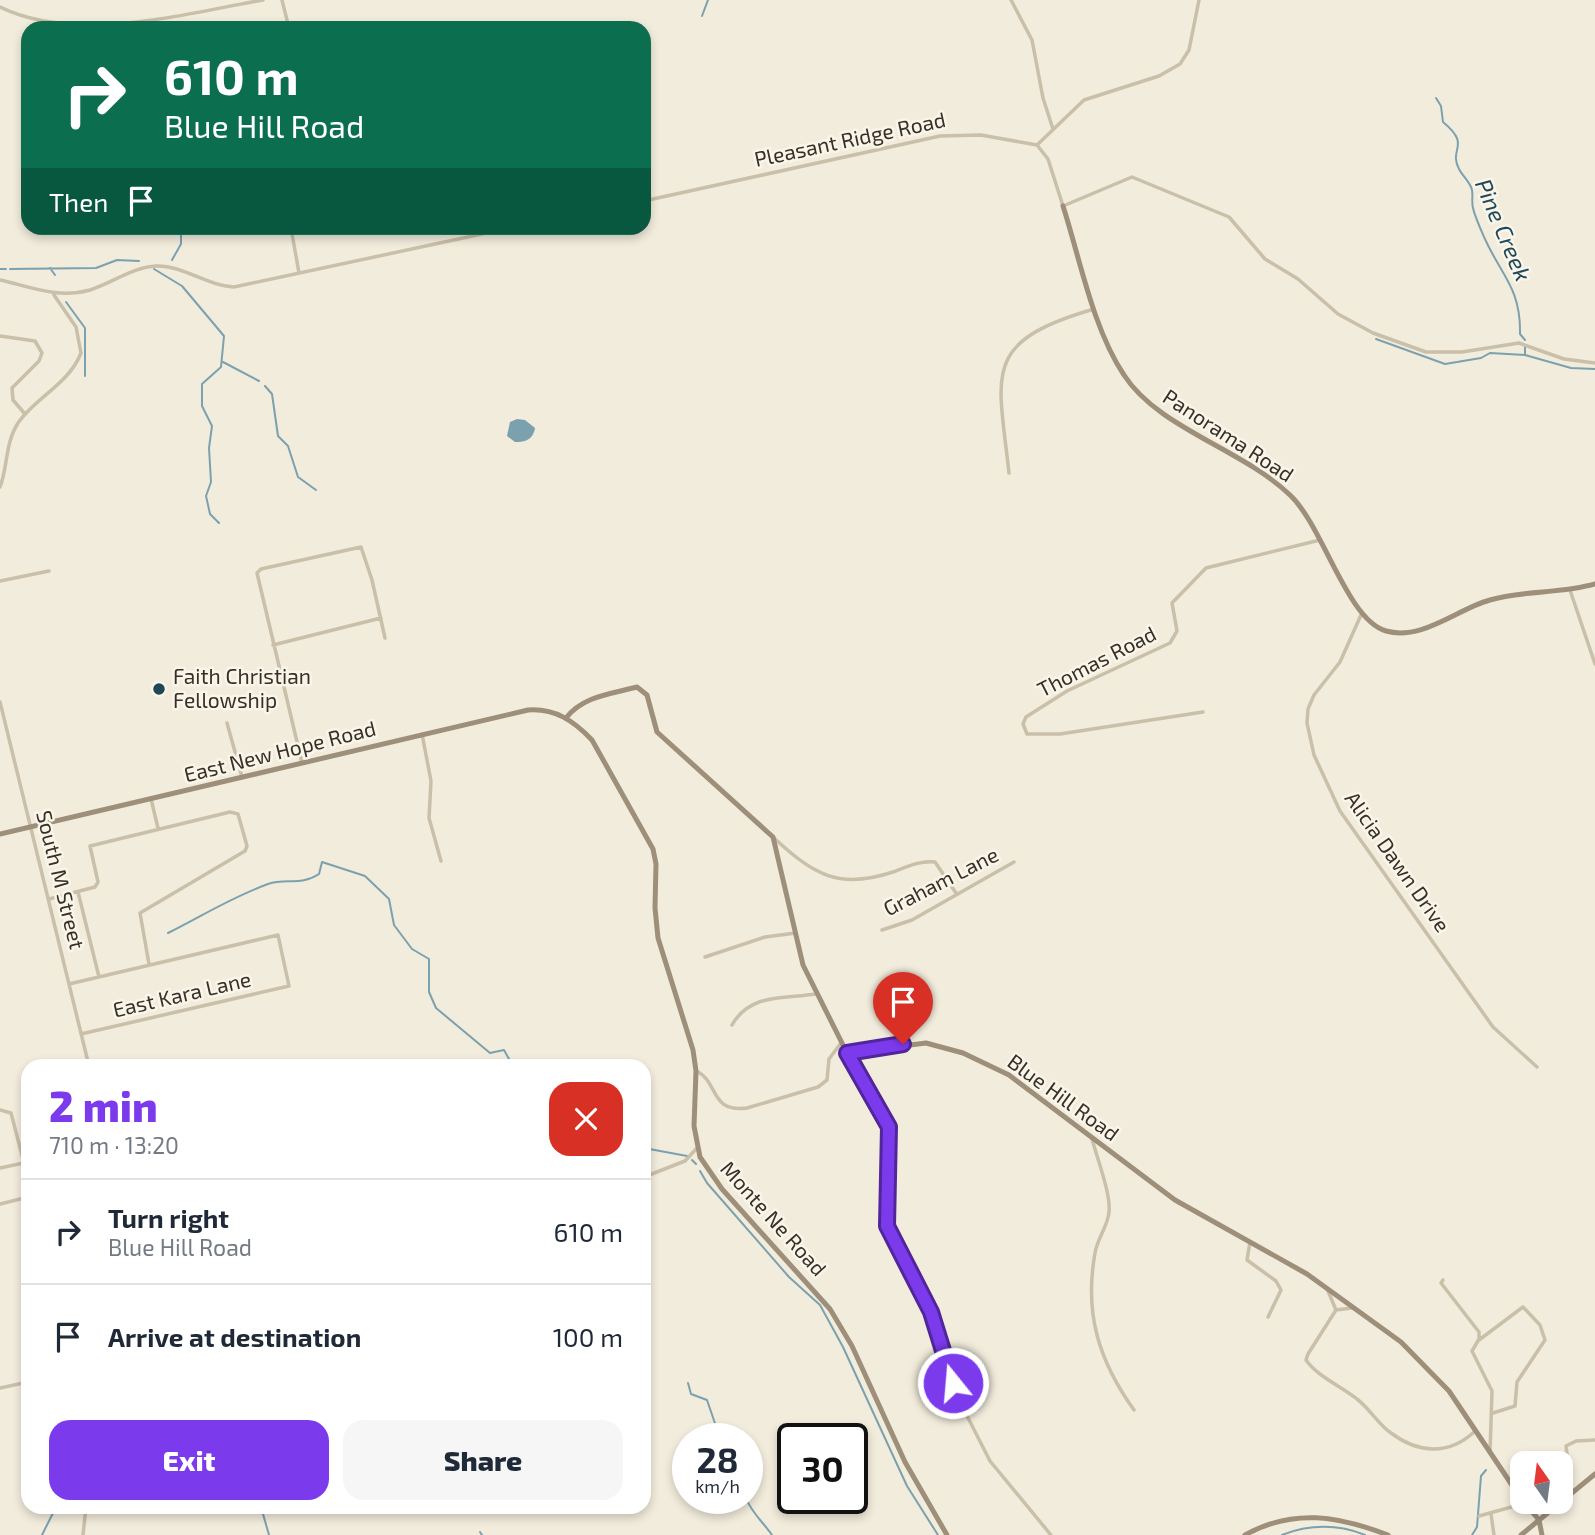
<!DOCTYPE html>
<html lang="en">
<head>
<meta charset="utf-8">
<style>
  body { margin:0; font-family:"Exo 2",sans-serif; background:#f6f6f7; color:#1f2937; height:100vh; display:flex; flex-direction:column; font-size:26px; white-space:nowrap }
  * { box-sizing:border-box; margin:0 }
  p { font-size:23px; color:#747a83 }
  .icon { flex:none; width:38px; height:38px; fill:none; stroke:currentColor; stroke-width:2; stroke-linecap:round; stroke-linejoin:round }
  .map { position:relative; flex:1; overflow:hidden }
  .drawer { position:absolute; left:21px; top:1059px; width:630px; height:455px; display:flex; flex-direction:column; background:#fff; border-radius:21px; box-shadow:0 4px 10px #0003 }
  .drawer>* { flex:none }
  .hud { position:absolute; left:21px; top:21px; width:630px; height:214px; border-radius:21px; box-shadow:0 4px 10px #0003; background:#0b6e4f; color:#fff; overflow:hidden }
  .needle { width:46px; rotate:346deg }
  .tools { position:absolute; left:1510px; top:1451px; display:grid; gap:14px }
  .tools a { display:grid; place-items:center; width:63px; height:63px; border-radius:14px; background:#fff; box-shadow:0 4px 10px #0003; font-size:35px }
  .speed { position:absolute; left:672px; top:1423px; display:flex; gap:14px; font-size:35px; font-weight:700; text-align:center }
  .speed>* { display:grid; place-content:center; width:91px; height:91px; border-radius:50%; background:#fff; box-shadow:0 4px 10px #0003; line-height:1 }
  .speed small { font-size:18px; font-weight:400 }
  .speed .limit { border:4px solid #111; border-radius:10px; background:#fff; color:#111 }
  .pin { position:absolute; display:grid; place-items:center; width:60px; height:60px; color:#fff; margin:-72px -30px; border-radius:50% 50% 50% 0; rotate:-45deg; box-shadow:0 0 7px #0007 }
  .pin .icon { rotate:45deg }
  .me { position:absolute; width:77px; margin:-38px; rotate:343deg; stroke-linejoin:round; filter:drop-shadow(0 0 5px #0008) }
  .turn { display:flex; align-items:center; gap:24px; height:147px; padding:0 28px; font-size:32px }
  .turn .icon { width:91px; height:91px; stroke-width:2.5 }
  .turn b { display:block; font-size:49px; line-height:60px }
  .then { display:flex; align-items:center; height:66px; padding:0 28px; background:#0003; gap:14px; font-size:26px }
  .round { display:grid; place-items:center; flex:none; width:74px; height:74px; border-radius:21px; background:#f6f6f7 }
  .summary { display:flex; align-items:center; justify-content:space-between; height:119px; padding:0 28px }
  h1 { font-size:42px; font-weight:800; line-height:52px; color:#7c3aed }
  .action { display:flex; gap:14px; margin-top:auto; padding:14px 28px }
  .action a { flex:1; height:80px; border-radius:21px; background:#7c3aed; color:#fff; font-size:28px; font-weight:800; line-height:80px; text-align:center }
  .action a+a { background:#f6f6f7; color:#1f2937 }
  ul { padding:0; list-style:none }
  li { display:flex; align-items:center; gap:21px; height:105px; padding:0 28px; border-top:2px solid #e0e1e3 }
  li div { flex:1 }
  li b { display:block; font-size:26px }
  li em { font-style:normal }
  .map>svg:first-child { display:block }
  .water { fill:#7ca1ae }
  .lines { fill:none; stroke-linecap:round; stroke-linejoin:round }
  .stream { stroke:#7ca1ae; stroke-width:2 }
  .street { stroke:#cabfa8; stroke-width:3.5 }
  .secondary { stroke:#9d8f7a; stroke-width:5 }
  .route-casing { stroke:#51269a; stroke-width:18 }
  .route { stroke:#7c3aed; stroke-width:12 }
  .poi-dot { fill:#1f4758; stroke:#f9f5e9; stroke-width:2.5 }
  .labels { text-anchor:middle; stroke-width:5; stroke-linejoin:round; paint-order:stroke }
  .street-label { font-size:21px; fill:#373028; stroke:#f9f5e9 }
  .poi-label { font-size:21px; fill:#373028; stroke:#f9f5e9; text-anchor:start }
  .water-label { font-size:23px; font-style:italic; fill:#1f4758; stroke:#f9f5e9 }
</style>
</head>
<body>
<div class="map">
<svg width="1595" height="1535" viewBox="0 0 1595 1535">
  <rect width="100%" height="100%" fill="#f2ecdc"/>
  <path class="water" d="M517 419 525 420 535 428C533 440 525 442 515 442L507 436 510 422Z"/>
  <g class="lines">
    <path class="stream" d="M702 16 708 0
      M1436 98 1441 106 1443 122C1472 146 1448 148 1459 169 1462 175 1468 180 1471 187 1474 193 1471 201 1473 208 1475 217 1481 230 1485 239 1501 275 1521 288 1520 334L1525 340
      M172 260 181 244V228
      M50 268 55 275
      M0 269H6
      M10 269 96 268 117 260 139 261
      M154 269 182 286 224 336 221 367 202 384V406L212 426 209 448 211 482 206 496 210 514 219 523
      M66 302 85 328V376
      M1376 339 1445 364 1481 358 1490 353 1525 355
      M1525 347V355L1571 368 1595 369
      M223 362 259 381
      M265 386 272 394 278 436 288 446 298 477 316 490
      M168 933C202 916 232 897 268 884 286 878 301 886 319 874L322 862 365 876 389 899 394 925 412 949 429 959V992L436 1008 490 1053 504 1050 513 1066
      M644 1148 687 1156
      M692 1160 696 1164
      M700 1171 707 1183 789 1277 820 1305 843 1347 907 1486 938 1535
      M688 1383 691 1394 707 1400 720 1438
      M746 1498C751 1512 763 1522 772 1535
      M261 1507 269 1535
      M480 1532 482 1535
      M42 1535 56 1507
      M1282 1535C1309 1524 1339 1524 1365 1535
      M1472 1535 1477 1527 1481 1476 1486 1470"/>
    <path class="street" d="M282 0 289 28
      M1011 0 1032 40 1043 98 1053 129
      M0 7C77 44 183 14 263 0
      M1037 145 1048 159 1063 206 1132 177 1229 217 1265 259 1298 279 1338 314 1373 333 1426 352H1462L1519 343 1564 359 1595 363
      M644 201 940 136 981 135 1037 145 1084 100 1159 76 1180 64 1189 50 1199 0
      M291 228 299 273
      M0 280C31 287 58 299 90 290 112 283 133 267 156 266 183 265 207 286 234 287L510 228
      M0 336 35 341 42 353 39 361 12 388 13 400 25 414
      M1009 473C998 372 981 342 1094 309
      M0 487C8 466 5 443 18 423 36 397 69 384 81 353L76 327 54 295
      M0 581 49 571
      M1570 590 1595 664
      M1361 615 1340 662 1314 695 1308 709 1307 723 1314 755 1340 811 1493 1027 1537 1067
      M273 645 381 618
      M0 702 89 1066
      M1203 712 1060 734H1027L1023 724 1026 717 1067 691 1170 643 1177 631 1172 603 1206 568 1320 540
      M227 723 242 777
      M422 734 431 781 429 818 441 861
      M302 763 257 573 261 569 361 547 372 580 385 638
      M151 799 158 828
      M774 838C814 875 839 890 893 872 906 867 921 860 935 862L956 893
      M78 892 99 977
      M49 899 95 887 98 882 90 846 230 812 238 814 247 846 245 851 140 913 149 964
      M882 930 912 920 1014 862
      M705 957 765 937 796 933
      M69 984 278 935 289 986 81 1034
      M732 1025C750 993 784 999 816 994
      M847 1054 889 1127 887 1225 931 1312 962 1406 990 1461 1051 1535
      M696 1071C719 1081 709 1113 747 1108L818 1087 827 1080 829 1059 841 1043
      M0 1110 11 1113 24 1163
      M1092 1139C1097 1158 1111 1194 1109 1212 1108 1226 1097 1239 1095 1253 1084 1314 1099 1361 1134 1410
      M0 1168 28 1162
      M644 1177 685 1161 697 1148
      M0 1204 28 1197
      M1250 1242 1247 1260 1276 1281 1281 1290 1268 1317
      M1443 1280 1441 1283 1479 1332V1339L1472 1351 1492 1391 1490 1453
      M1328 1291 1336 1310 1308 1354 1306 1360C1318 1377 1341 1386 1357 1399 1370 1409 1378 1424 1391 1433 1419 1454 1449 1455 1474 1432
      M1336 1310 1352 1308
      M1479 1340 1523 1307 1540 1325 1545 1340 1517 1382 1515 1406 1493 1413
      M0 1388 28 1382
      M1572 1493 1566 1446 1576 1441 1595 1440
      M1491 1514 1494 1535
      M1479 1516 1526 1503
      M83 1535 86 1507"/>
    <path class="secondary" d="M1063 206C1080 259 1093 329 1124 375 1158 428 1242 449 1290 495 1323 526 1347 620 1386 631 1422 641 1457 609 1490 600 1524 590 1561 594 1595 584
      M566 718C583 696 611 694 637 687L647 695 657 732 773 837 803 965 847 1053 926 1043 963 1053 1009 1075 1175 1200 1307 1274 1401 1342 1449 1391 1522 1500
      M0 834 528 710C555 708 574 721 592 740L653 849 656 864 655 908 658 938 693 1050 696 1071 694 1126 700 1157 722 1189 830 1309 852 1346 905 1462 947 1535
      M1524 1502 1539 1520 1542 1535
      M1245 1535C1294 1508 1338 1516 1388 1535
      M1521 1535 1595 1474"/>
  </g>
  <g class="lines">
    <g class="route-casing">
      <path id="route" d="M903 1044 847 1053 889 1127 887 1226 931 1312 953 1383"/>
    </g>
    <use href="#route" class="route"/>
  </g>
  <circle class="poi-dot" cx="159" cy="689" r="7"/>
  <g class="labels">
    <g class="street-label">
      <text transform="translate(850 140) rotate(-12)" y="7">Pleasant Ridge Road</text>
      <text transform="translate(1228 436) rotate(33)" y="7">Panorama Road</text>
      <text transform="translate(1097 662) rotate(-27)" y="7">Thomas Road</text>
      <text transform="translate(280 752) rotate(-14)" y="7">East New Hope Road</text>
      <text transform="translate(1397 862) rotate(55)" y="7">Alicia Dawn Drive</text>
      <text transform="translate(60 880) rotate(76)" y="7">South M Street</text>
      <text transform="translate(941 882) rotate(-27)" y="7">Graham Lane</text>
      <text transform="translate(182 995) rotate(-13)" y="7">East Kara Lane</text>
      <text transform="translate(1063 1098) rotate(36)" y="7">Blue Hill Road</text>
      <text transform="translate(773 1219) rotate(48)" y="7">Monte Ne Road</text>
    </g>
    <g class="poi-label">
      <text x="173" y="684">Faith Christian<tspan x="173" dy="24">Fellowship</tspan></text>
    </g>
    <g class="water-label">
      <text transform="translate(1503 230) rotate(67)" y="8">Pine Creek</text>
    </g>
  </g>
</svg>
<div class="tools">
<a><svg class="needle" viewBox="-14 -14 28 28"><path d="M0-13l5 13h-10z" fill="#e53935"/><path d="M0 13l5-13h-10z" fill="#747a83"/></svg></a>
</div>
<div class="speed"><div>28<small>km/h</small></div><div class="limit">30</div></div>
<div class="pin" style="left:903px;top:1044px;background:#d93025"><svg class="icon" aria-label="arrive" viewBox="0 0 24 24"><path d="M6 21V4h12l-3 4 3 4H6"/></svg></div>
<svg class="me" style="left:953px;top:1383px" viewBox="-20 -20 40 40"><circle r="17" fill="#7c3aed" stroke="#fff" stroke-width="3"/><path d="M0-11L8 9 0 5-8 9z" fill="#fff"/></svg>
<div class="hud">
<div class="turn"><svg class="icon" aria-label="right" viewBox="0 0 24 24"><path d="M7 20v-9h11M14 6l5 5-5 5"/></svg><div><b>610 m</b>Blue Hill Road</div></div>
<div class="then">Then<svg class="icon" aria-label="arrive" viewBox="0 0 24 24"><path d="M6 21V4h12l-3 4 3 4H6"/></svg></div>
</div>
<section class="drawer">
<div class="summary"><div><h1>2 min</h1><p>710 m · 13:20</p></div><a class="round" style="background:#d93025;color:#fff"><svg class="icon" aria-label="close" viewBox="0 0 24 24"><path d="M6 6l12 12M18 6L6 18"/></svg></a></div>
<ul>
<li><svg class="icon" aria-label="right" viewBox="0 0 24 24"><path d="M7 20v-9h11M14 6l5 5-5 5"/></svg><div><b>Turn right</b><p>Blue Hill Road</p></div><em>610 m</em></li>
<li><svg class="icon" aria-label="arrive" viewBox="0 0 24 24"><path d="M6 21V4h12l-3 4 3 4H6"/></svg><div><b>Arrive at destination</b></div><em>100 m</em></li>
</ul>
<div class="action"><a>Exit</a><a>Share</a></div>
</section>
</div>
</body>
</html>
